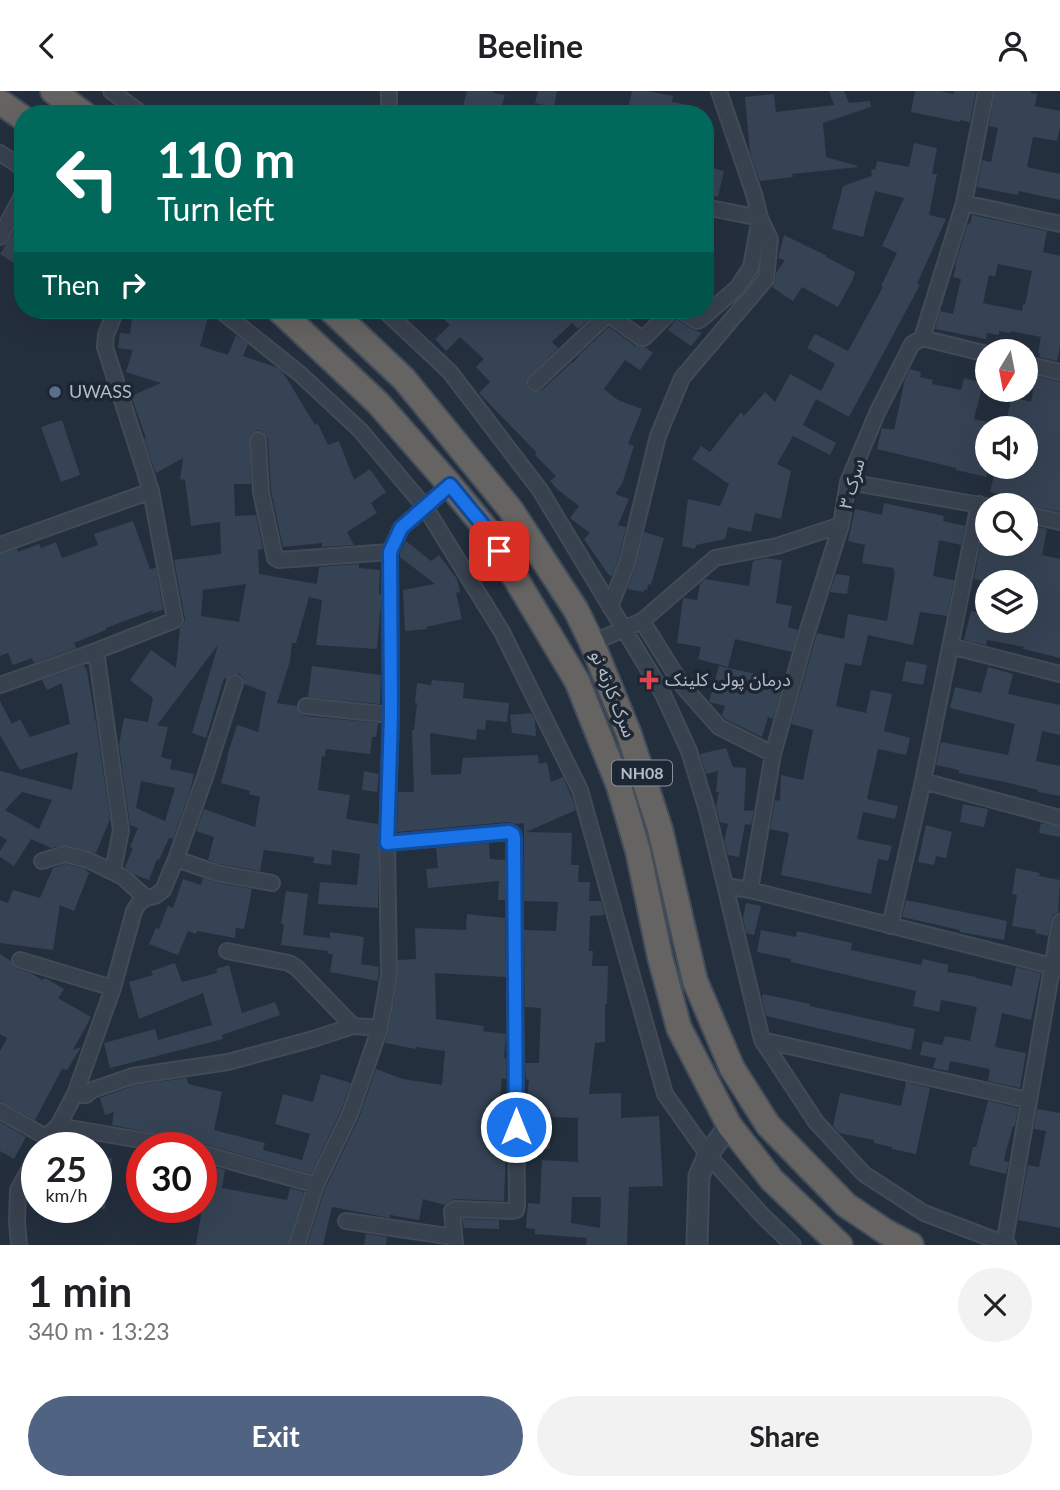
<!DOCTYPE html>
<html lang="en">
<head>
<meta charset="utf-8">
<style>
  body { margin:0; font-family:Lato,"Noto Sans Arabic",sans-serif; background:#f2f2f2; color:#202124; height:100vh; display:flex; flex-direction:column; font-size:26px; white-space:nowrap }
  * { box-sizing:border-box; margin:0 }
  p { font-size:23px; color:#757577 }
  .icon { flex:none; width:38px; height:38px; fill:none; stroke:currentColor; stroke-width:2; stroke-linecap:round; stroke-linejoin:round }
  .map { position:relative; height:1154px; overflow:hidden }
  .drawer { display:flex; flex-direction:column; background:#fff; flex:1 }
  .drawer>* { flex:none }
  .top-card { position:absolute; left:14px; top:14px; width:700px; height:214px; border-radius:28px; box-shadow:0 7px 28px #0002; background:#00695c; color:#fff; overflow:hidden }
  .needle { width:46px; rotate:190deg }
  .controls { position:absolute; left:975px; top:248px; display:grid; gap:14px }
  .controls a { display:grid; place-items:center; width:63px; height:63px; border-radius:50%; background:#fff; box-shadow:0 7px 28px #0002; font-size:35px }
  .speed { position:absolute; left:21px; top:1041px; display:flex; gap:14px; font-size:35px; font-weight:700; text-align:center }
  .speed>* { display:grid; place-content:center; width:91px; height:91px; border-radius:50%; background:#fff; box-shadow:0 7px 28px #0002; line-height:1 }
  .speed small { font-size:18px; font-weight:400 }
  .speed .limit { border:10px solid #d22; background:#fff; color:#111 }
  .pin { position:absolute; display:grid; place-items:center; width:60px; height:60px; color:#fff; margin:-30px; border-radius:14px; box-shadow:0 4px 10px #0006 }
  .me { position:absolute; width:77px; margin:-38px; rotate:0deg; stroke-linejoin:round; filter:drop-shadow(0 0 5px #0008) }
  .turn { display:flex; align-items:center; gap:24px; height:147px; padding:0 28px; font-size:32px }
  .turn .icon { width:91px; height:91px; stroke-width:2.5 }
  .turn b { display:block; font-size:49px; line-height:60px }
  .then { display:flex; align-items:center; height:66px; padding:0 28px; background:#0003; gap:14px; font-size:26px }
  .round { display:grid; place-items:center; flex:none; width:74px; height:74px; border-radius:37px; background:#f2f2f2 }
  .head { display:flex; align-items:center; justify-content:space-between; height:119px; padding:0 28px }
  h1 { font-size:42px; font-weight:700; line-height:52px }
  .primary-button { display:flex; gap:14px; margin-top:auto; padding:14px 28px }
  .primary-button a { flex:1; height:80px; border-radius:42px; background:#506383; color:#fff; font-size:28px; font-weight:700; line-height:80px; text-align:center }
  .primary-button a+a { background:#f2f2f2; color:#202124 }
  header { display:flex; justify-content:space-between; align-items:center; height:91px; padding:0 28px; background:#fff; font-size:32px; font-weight:700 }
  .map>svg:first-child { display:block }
  .building { fill:#364354; fill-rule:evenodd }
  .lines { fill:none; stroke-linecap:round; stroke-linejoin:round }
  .minor-casing { stroke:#414a57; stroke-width:18 }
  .tertiary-casing { stroke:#414a57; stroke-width:23 }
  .trunk-casing { stroke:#434c59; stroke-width:28 }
  .minor { stroke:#38414e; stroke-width:14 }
  .tertiary { stroke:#38414e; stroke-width:19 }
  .trunk { stroke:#656462; stroke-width:24 }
  .route-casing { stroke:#114b97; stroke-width:18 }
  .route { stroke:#1a73e8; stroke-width:12 }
  .service-dot { fill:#5c6f8a; stroke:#1d2633; stroke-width:2.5 }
  .health-dot { fill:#e0444e; stroke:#1d2633; stroke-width:2.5 }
  .labels { text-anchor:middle; stroke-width:7; stroke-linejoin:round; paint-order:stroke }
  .shield { fill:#1d2633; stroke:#878f9c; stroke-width:2 }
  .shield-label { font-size:16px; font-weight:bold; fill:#b4bcc9 }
  .poi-label { font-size:18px; fill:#b4bcc9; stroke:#1d2633; text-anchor:start }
  .street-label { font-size:18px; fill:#b4bcc9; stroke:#1d2633 }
</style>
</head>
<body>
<header><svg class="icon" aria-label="back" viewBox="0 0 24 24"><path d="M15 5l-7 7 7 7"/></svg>Beeline<svg class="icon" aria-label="person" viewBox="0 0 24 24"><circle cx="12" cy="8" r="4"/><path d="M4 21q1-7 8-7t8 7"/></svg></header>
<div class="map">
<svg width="1060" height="1154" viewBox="0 0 1060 1154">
  <rect width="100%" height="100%" fill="#242f3e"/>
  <path class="building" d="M467 0H494L493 2 505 4 501 18 490 16 489 23H461Z
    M538 0H557L554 16 535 12Z
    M632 0H647L673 5 672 11 699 16 698 23H627Z
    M829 0H844L849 12 870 10 871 16 823 32 826 66 858 75V76L792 83 793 86 760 90 750 62 745 6 774 3 776 21 834 14Z
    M915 0H940L954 3V0H976L970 31 960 29V31L911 21Z
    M995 0H1031V2L1037 3 1035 15 1060 20V36L1057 50 1033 46 1027 76 1060 83V109L1019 100 1018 104 977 96 982 69 991 71 998 37 989 35Z
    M914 52 937 57 932 83H937L929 124 946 128 917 193 920 194 849 326 816 308 803 334 836 352 830 364 793 345 777 373 791 380 781 428 755 422 751 441 728 436 725 448 696 454 695 458 682 455 688 408 720 415 729 393 692 368 701 355 710 361 741 321 744 325 765 301 775 311 790 283 821 300 835 273 807 257 815 243 848 260 883 196 881 195 897 162 882 155 904 107 875 100 863 146 832 138 843 95 872 85 871 78 875 79 877 70 909 76Z
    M705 75 724 80 718 106 705 103Z
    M972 124 1047 140 1043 161 1060 165V255L1057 270 1039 266 1040 263 1038 262 1041 246 1011 240 1010 242 999 240V244L987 242 986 248 935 238 940 220 953 223 961 188 953 186 956 175 955 174 968 132 970 133ZM998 173 1032 180 1025 213H1023L1022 220 983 212 989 184 995 186Z
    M23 126V178L0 163Z
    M784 144 827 165 826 166 855 181 853 188 838 216 802 196 793 210 772 196 775 190 776 182 785 169 778 167Z
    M133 219H210L200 255 228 264 236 244 248 253 243 265 278 277 284 283 315 334 318 333 328 354 339 350 354 389 370 378 386 401 371 412 377 422 347 441 354 454 322 456V452L283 456 271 400 268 348 263 341 258 339 253 341 249 345 251 393H234L235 425 256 424 263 458 258 459 259 483 317 493 319 476 359 473V477L380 479 379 503H381V510L377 558 316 554 322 509 309 506 296 552H292L290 570 277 612 297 615 300 622 305 625 378 632 376 646H372L370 663 326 658 325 666 322 665 318 699 350 704 346 728 378 733V817L318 813 320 791 357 794 360 763 332 759 331 774 313 772 314 766 264 759 260 780 219 773 208 769 214 746 196 740 204 718 255 736 260 706 249 703 250 700 221 692 228 665H227L237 634 258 641 266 601 244 593 243 586 239 583H232L227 588 224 587 206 647 192 642 218 554 157 634 168 636 161 666 172 669 170 678 194 683 190 700 173 748 169 747 159 769 157 768 149 789 135 784 125 776 133 757 130 756 138 737 130 734 119 654 124 627 148 631 153 607 130 589 151 559 176 577 180 537 184 532 185 528 174 469 221 463 220 431 191 435 185 389 180 388 183 367 156 382 155 380 144 348 146 347 131 305 161 292 126 281 133 259 118 257 120 242 130 243ZM246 493 239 531 201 525 203 499ZM141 690 175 697 165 730 136 717Z
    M434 219H502L509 225 515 219H599L578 238 572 232 552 251 558 257 526 289V295L529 299 533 301 542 299 572 271 573 272 580 263 609 236 635 255 645 256 653 262 640 279 625 269 604 298 618 309 642 318 628 353 634 355 622 393 615 403 629 408 618 434 626 436 618 469 612 485 608 483 584 448 590 442 570 427 579 415 558 399 550 390 556 385 535 364 537 362 479 302 490 291 476 276 484 268 460 246 446 260 435 248 450 234Z
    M618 219H641L633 229Z
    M676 228 692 238 702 242 691 255 668 239Z
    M910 278 921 281 920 286 933 289 932 293 961 299 964 287 983 292 974 328 987 331V386L956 379V377L877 358 882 337 894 339 905 288Z
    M1036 285 1060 291V421L1026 414V410L990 401 996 376H1026V358L1029 338H1004L1012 306 1031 311Z
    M62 329 80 384 61 391 41 336Z
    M884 412 944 425 943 430 965 435 961 454 939 449 933 485 954 489 947 525 920 521 913 554 868 544 861 575 845 572 836 615 866 622 871 599 892 603 884 640 910 647 906 664 878 658 867 708 898 715 895 728 863 721 857 748 892 755 888 770 878 768 871 803 781 784 789 742 770 738 775 709 780 710 781 684 803 689 813 639 791 633 817 542 844 548 848 523 887 530 895 480H893L894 477 862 472 865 454 848 450 855 418 882 424Z
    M133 430 150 478 156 477 163 519 151 522 154 519 106 537V539L74 552 76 557 34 572 32 567 13 574 8 562 0 565V463L17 458 18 461 39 453 41 457 56 451 62 467 98 454 94 443Z
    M1026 433 1047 438 1042 464 1060 468V567L1023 558 1024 556 987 549 986 554 964 549 971 520 987 524V530H1029L1037 497 1026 494V492H1015L1001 489V492H992L974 488 983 440H987V453H1026Z
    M644 441 664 447 651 494 648 493 647 499 644 498V501L627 498 636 474Z
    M406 450 431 470 439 464 457 488 460 501 456 502 462 528 426 536 427 538 405 540 403 499 435 493 400 466V462Z
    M766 467 782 469 776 512 792 515 788 536 798 539 792 561 735 548 728 576 698 568 701 556 677 552 683 507 697 509 700 493 705 488 749 495 753 470Z
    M836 483 850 485 847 503 830 501Z
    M906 570 927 574 923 594 902 590Z
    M84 574 87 580 97 638 110 728 96 762 67 754 51 757 31 748 14 775 0 766V760L7 749 0 745V680L72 699 78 661 20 679 0 644V610L12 633 20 628 30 646 70 633 62 592 47 599 42 589ZM22 701 52 709 39 738 5 719Z
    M312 575 381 584 380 613 308 606Z
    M719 575 784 589 773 628 768 626 762 646 725 628 722 624 725 615 709 611Z
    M988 576 1013 583 1008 603 1060 614V644L1042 640 1036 670 1060 675V705L1038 701V699L1005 691 959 682V679L936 674 941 651 1008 664 1015 633 950 617 955 596 981 602Z
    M432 589 464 592 463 607 509 612 507 631 486 629 485 639 477 638 476 649 430 642 431 684 461 683 463 667 538 664 539 673 547 671 551 691 563 686 573 710 576 719 526 741 572 742 571 774H579L578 791H590L589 810H601L604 822V824L590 825 589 860H593L592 875H608L607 913H605V951L595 952 589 1003 621 1002V1027L659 1025 663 1095 629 1096 627 1154H586L587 1147 535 1143V1138L526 1137 528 1112 540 1113 542 1069 578 1071V1027L550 1026V1058H526V1015L529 989 526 988 525 972H539L541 917 525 916 524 839 556 840 558 811 524 810V732L515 733 508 731 397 741 398 701H414L412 639H414L417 612H415L417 592 431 594ZM572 1106H601L600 1137 571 1132Z
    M531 622 535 629 536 645 512 642 510 624Z
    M726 657 733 676 746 677 744 720 754 719 751 734 745 733 739 766 728 764 724 750 728 733 720 731 716 715 719 701H716L718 680 706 683 700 663Z
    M364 680 379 683 377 701 362 699Z
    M963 713 988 718 984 736 960 731Z
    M1041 732 1060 736V746L1039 742Z
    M926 734 952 741 946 767 936 765 934 774 918 771Z
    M489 752 490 768 505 769V809H498L499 790 428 797 426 778 438 777 436 757Z
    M65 773 85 778 89 782 74 820 60 814 53 859 0 852V809L8 812 13 799 40 807 53 777Z
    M1016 777 1040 782 1039 785 1060 789 1058 822 1053 824 1051 829 1048 845 1035 842 1036 839 1012 835 1017 804 1012 803Z
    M203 787 215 791 252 798 244 838 236 837 235 847 197 840 196 843 188 840 178 864 149 853 156 837 159 838 168 815 173 817 183 788 201 794Z
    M286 800 308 803 303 844 330 847V841L364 846 361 873 379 876 378 890 330 881 333 863H328V860L281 854 284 833H281Z
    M906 809 1007 830 1004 849 960 841V839L902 826Z
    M746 812 761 815 754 844 746 842 743 827Z
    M467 823 505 827 506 886 435 882 436 928 484 935 483 940 506 943 504 967H506V988L502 987 499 1017H507V1058H506L504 1110 455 1108 450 1110 445 1114 423 1108 419 1129 390 1124V1127L332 1116 323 1154H307L325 1098 359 1027 376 978 403 988 442 994 445 960 416 956V958L385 952 389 939 398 886V869L416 868 415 837 466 839Z
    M761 839 796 846 797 840 852 852 851 859 921 874 923 868 949 874 947 881 977 886 976 887 1012 895 1016 876 1041 882 1031 929 1002 922 995 956 1026 962 1020 997 988 990 990 978 950 970 948 980 933 977 936 967 920 964 923 950 942 954 945 945 970 950 977 916 941 909 939 921 913 915 916 900 791 871V868L757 861Z
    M0 863 11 870 13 875 17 878 31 882 42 889 45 887 64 898 58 907 91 926 73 959 81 956 67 979 62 978 35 1029 0 1010V960L7 947 0 943Z
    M175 872 182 891 217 882 216 878 229 874 242 922 275 911 280 924 222 944 223 948 110 977 104 952 155 938 158 949 212 934 203 902 139 928 129 891 153 884 151 880Z
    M763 903 810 913V915L915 938 911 959 766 925 762 908Z
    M321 983 351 992 341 1019 311 1083 204 1053 195 1055 188 1053 181 1048 112 1034 114 1021 105 1024 100 1007 135 994 187 987 188 993 222 1001 214 1039 265 1052 263 1059 302 1069 310 1043 275 1033 283 1003 313 1011Z
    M906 991 930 997 916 1063 892 1058V1056L874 1052V1049L839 1042 833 1035 840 1002 901 1015Z
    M988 1010 1018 1017 1015 1035H1013L1005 1064 1004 1070 1009 1071 1006 1083 969 1074 973 1056H976Z
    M1037 1018 1060 1022V1137L1018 1129 1028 1074 1039 1076 1046 1040 1034 1038Z
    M0 1031 26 1046 14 1068 0 1060Z
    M96 1065 112 1067 105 1118 96 1117Z
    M201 1072 225 1079 222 1097 287 1109 290 1097 304 1101 288 1154H196L201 1124V1110L205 1111 211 1080 201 1079Z
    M462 1128 499 1129V1138L464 1137Z
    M366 1143 387 1146 386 1154H364Z"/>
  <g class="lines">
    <g class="minor-casing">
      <path id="minor" d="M111 0 142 23
        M389 0V23
        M0 62 23 77
        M964 112 1060 133
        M0 146 23 103
        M220 219 300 283 360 339 425 416 502 541 580 699 665 1003 708 1064 761 1123 793 1154
        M384 219 450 281 540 399 662 601 689 660 707 719 762 949 816 1031 864 1083 924 1122 1008 1154
        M680 219 697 230 700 229 738 196 751 176 760 127 705 116
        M922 247 987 263
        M1026 273 1060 281
        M535 292 605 226 608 224 612 226 641 247H644L672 219
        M258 349 261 401 275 467 279 469 390 461
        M848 391 986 415
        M1026 423 1060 431
        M0 454 151 400
        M610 516 627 472 658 345 682 287 766 188 770 148 760 127 754 103 719 0
        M642 530 682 594 719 636 773 663
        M592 552 642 530 715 467 777 455 841 434
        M950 555 1060 583
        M96 560 121 739 113 780
        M0 594 96 560 175 529 151 400 105 256 106 244 116 219
        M306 615 391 624
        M923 690 1060 727
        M387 752 509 741 513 743 514 747 517 1115 516 1119 512 1120 455 1118 452 1120 455 1154
        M176 768 217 782 272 792
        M42 770 65 763 88 769 123 786 146 807
        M726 795 750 799 1060 877
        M750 799 773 663 805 548 841 434 848 391 878 320 912 253 922 247 964 112 986 0
        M890 835 923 690 979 413
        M227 860 289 872 297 877 353 935
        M20 869 113 897
        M762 949 1028 1009
        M75 1003 113 897 134 820 139 812 146 807 155 805 163 799 176 768 205 686 235 592
        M0 1020 46 1046 58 1035 158 1052 179 1057
        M58 1035 75 1003 86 1004 92 999 133 985 228 971 313 948 353 935 380 937
        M201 1062 316 1094
        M346 1130 453 1146
        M19 1154 17 1131 18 1099 37 1064
        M297 1154 316 1094 350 1023 380 937 389 884 387 752 391 624 390 461 401 437 450 394
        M1004 1154 1060 831"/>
    </g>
    <g class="tertiary-casing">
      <path id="tertiary" d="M697 1154 699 1085 708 1064 729 1034"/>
    </g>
    <g class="trunk-casing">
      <path id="trunk" d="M53 0 84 23
        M0 11 23 27
        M279 219 378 312 450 394 486 438 577 590 619 695 638 760 660 866 679 937 729 1034 772 1089 840 1154
        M331 219 404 288 511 419 576 519 592 552 629 643 660 738 695 890 732 977 768 1034 846 1114 886 1141 911 1154"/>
    </g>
    <use href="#minor" class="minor"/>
    <use href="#tertiary" class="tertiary"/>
    <use href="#trunk" class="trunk"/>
  </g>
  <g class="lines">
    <g class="route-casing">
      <path id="route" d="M499 460 486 438 450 394 401 437 390 461 391 624 387 752 509 741 513 743 514 747 516 1036"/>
    </g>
    <use href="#route" class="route"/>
  </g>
  <circle class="service-dot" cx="55" cy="301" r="7"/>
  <path class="health-dot" d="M645.5 578.5h7v7h7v7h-7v7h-7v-7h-7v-7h7z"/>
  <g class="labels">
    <rect class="shield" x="612" y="669.5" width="60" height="25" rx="5"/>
    <g class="shield-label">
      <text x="642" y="688">NH08</text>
    </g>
    <g class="poi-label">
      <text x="69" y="307">UWASS</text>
      <text x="665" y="595">درمان پولی کلینک</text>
    </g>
    <g class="street-label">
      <text transform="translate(852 393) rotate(-74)" y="6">سرک ۳</text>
      <text transform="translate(613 603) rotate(68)" y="6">سرک کارته نو</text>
    </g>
  </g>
</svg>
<div class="controls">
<a><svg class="needle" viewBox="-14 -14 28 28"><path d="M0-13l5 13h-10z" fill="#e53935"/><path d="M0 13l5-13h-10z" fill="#757577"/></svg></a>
<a><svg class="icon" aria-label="sound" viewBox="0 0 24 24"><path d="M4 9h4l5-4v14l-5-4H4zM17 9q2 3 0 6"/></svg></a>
<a><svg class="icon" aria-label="search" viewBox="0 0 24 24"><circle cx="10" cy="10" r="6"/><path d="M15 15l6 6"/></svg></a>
<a><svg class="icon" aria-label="layers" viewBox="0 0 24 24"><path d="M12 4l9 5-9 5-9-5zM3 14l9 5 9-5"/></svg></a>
</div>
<div class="speed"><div>25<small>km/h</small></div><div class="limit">30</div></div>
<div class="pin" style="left:499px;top:460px;background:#d93025"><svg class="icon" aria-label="arrive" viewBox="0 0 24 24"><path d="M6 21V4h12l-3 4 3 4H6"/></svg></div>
<svg class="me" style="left:516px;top:1036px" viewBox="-20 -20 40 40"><circle r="17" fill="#1a73e8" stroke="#fff" stroke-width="3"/><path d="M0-11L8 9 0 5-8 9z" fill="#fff"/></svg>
<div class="top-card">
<div class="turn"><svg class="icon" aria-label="left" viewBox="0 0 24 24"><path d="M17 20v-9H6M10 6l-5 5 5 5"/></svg><div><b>110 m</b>Turn left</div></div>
<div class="then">Then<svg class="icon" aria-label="right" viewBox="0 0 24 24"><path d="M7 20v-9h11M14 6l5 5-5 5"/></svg></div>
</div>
</div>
<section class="drawer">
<div class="head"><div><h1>1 min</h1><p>340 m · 13:23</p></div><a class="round"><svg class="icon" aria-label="close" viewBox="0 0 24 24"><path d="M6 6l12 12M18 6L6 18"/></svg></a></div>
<div class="primary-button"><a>Exit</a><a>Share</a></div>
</section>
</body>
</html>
